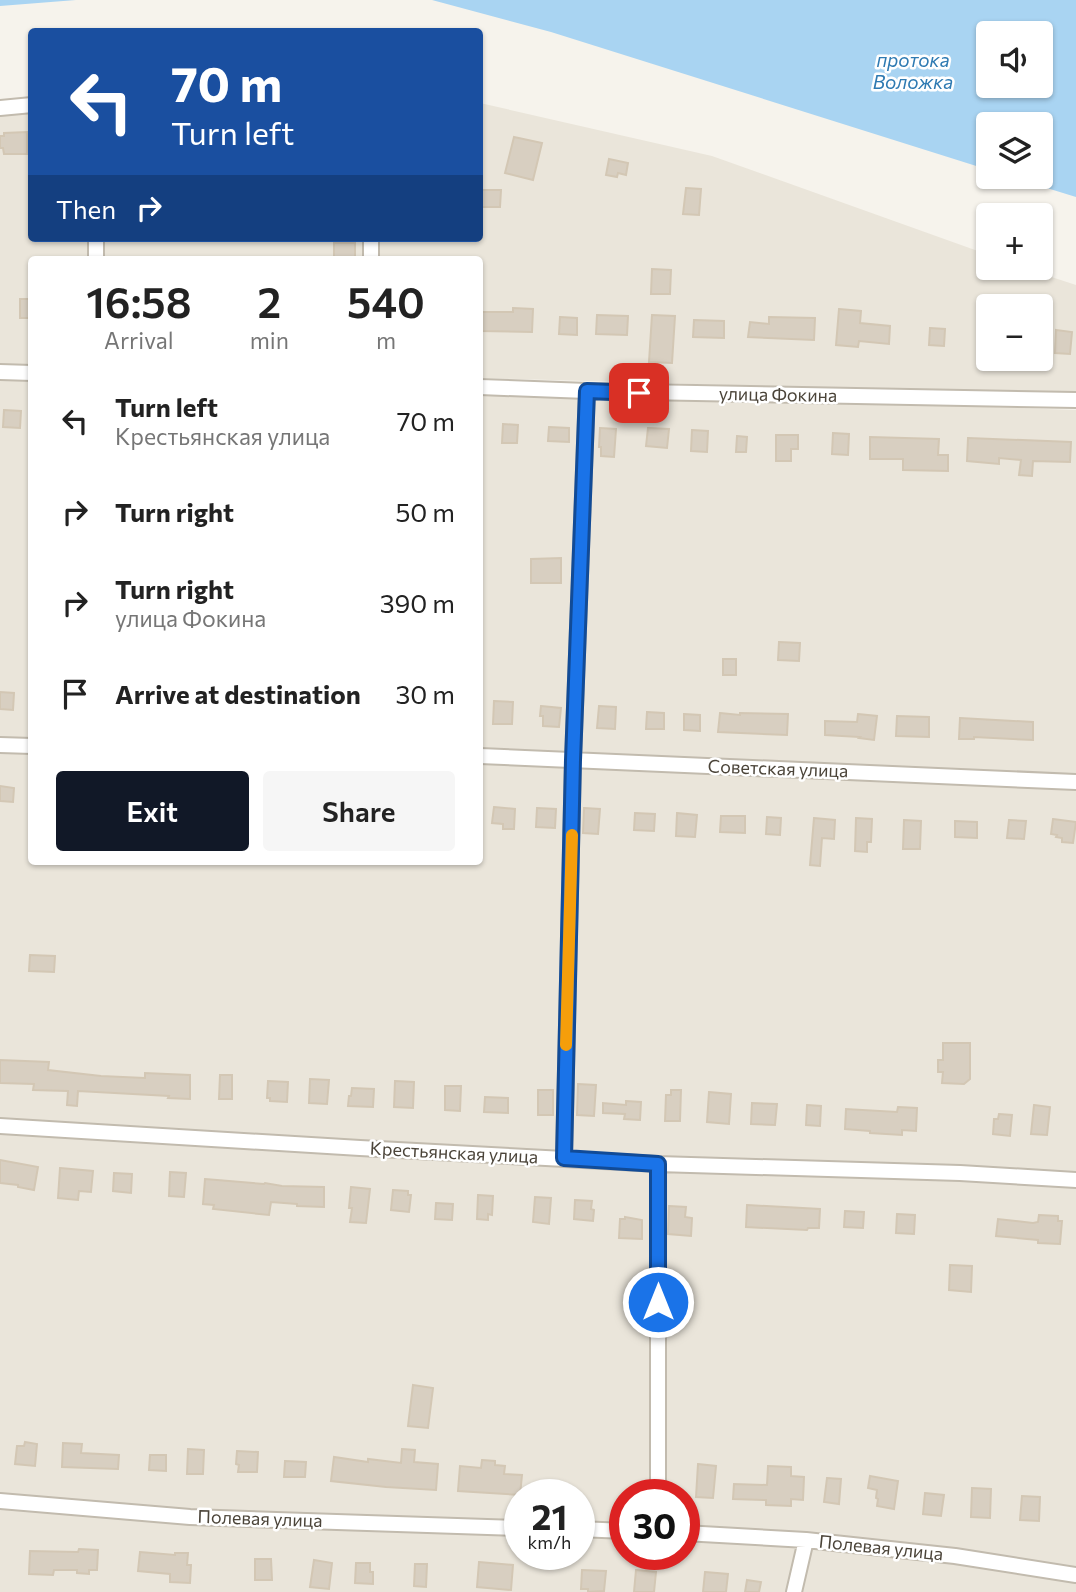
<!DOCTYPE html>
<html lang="en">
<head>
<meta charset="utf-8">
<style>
  body { margin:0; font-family:Commissioner,sans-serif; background:#f6f6f6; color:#222; height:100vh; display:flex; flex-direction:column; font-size:26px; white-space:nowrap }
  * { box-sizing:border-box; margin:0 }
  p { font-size:23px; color:#767676 }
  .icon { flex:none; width:38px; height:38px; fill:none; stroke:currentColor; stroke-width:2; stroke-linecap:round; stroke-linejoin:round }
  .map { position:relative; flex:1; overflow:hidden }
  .details { position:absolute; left:28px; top:256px; width:455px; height:609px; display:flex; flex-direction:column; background:#fff; border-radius:7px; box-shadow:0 2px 5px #0004 }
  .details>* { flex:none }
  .banner { position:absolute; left:28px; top:28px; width:455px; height:214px; border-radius:7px; box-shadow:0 2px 5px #0004; background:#1a4fa0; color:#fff; overflow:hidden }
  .fabs { position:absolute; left:976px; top:21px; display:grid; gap:14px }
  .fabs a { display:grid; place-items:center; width:77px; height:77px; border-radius:7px; background:#fff; box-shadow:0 2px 5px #0004; font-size:35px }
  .speed { position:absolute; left:504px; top:1479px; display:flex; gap:14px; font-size:35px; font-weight:700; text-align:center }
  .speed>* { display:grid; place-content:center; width:91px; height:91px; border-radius:50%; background:#fff; box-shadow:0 2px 5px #0004; line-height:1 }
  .speed small { font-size:18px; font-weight:400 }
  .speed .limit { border:10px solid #d22; background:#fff; color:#111 }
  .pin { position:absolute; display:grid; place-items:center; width:60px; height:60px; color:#fff; margin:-30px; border-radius:14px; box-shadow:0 4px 10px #0006 }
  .me { position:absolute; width:77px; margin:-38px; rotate:0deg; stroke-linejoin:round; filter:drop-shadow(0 0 5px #0008) }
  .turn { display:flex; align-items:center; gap:24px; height:147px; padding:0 28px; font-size:32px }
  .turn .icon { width:91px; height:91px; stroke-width:2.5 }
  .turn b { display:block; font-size:49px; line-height:60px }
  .then { display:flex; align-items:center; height:66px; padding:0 28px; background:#0003; gap:14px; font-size:26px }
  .eta { display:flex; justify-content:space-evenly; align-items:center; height:119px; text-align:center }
  .eta b { font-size:42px; font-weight:600; line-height:49px }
  .primary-button { display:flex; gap:14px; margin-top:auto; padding:14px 28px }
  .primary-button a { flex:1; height:80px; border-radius:7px; background:#111827; color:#fff; font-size:28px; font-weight:600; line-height:80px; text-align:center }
  .primary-button a+a { background:#f6f6f6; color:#222 }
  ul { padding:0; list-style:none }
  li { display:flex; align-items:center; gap:21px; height:91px; padding:0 28px }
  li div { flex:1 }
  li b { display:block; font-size:26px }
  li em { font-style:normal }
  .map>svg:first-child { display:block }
  .residential { fill:#eae5da; fill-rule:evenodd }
  .water { fill:#a9d4f2; fill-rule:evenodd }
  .building { fill:#d8cfc1; stroke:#d3c7b4; stroke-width:2 }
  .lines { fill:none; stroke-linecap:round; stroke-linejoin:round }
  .minor-casing { stroke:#c2bbae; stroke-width:18 }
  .minor { stroke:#fff; stroke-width:14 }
  .route-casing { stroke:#114b97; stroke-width:18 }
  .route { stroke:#1a73e8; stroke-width:12 }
  .slow { stroke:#f59e0b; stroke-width:12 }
  .labels { text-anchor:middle; stroke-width:5; stroke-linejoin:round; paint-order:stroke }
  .street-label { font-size:18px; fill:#4b4439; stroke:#fff }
  .water-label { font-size:19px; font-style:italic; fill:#2e7ab2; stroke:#fff }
</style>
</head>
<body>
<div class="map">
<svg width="1076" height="1592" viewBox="0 0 1076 1592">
  <rect width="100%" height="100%" fill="#f6f3ec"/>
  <path class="residential" d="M480 103 712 156 989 255V268H1024L1076 285V395L480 378V259H32L31 365 0 364V113L31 111 32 238H480ZM989 306H1041V359H989Z
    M0 374 31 375 32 861H480V390L1076 410V1592H0ZM520 1494H579V1554H520ZM625 1494H684V1554H625Z"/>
  <path class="water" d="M0 0H76L0 6Z
    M432 0H1076V197L1011 177H1041V124H989V170L551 32ZM989 33H1041V86H989Z"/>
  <path class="building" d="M27 132V154H4L3 148H0V136H4V133Z
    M514 137 542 143 533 180 505 173Z
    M609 159 628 163 626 175 618 173 617 177 606 175Z
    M686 188 701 189 699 215 683 214Z
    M480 190H501L500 207H480Z
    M334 243H355V259H334Z
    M652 269 671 270 670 294H651Z
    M20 299H32V318H20Z
    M513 308 533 309 532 332 480 331V312H513Z
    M839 309 861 311 860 323 890 326 889 344 859 341 858 347 836 345Z
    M597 315 628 316 627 335 596 334Z
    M652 315 675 316 672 363 649 362Z
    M560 317 577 318V335L559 334Z
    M769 317 815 318 814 340 748 337 750 322 769 324Z
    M694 320 724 321V338L693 337Z
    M930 328 945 329 944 346 929 345Z
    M1056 330 1072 332 1070 354 1055 353Z
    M4 410 21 411 20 428 3 427Z
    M503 424 518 425 517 443H502Z
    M549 427 569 428V442L548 441Z
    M600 428 616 429 614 457 601 456V447H599Z
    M648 428 669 429 667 448 646 446Z
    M692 430 708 431 707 452 691 451Z
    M833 433 849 434 848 455 832 454Z
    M776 435H798V449H791V461H776Z
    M737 436 747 437 746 452H736Z
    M870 437 939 439 938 455H948V471L903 470V459H870Z
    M968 438 1071 442 1070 462 1033 461 1032 476 1019 475 1021 460 999 458V464L967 461Z
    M561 558V583H531V559Z
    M779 642 800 643 799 661 778 660Z
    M723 659H736V675H723Z
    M0 692 14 693 13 710 0 709Z
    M494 701 513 702 512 724H493Z
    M541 706 561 708 559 727 543 726V716H540Z
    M599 706 616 707 615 729 597 728Z
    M647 712 664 713V729H646Z
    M720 713 740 715V713L788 714 787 735 718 732Z
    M684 714 700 715V731L684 730Z
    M858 714 877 716 874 740 859 738 860 737 825 735V721L857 722Z
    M897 716 929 717V737L896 736Z
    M960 718 1033 722V740L974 737V739H959Z
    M0 786 14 788 13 802 0 801Z
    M494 807 515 809 514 829H503V824L492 823Z
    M537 808 556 809 555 828 536 827Z
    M584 808 600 809 598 834 583 833Z
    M635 813 655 814 654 831 634 830Z
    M677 813 697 815 695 837 676 836Z
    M721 816H745V833L720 832Z
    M767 817 781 818 780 835 766 834Z
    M814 818 835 820 834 839 822 838 820 866 810 865Z
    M856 818 872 819 871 842H867V852L855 851Z
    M1053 819 1076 822 1073 843 1062 842V838L1056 837 1057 835 1051 834Z
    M904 820 921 821 920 849H903Z
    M1009 820 1026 821 1024 839 1007 838Z
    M955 821 977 822V838L955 837Z
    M30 955 55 956 54 972 29 971Z
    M943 1043H970V1079L964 1084 942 1083 943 1072H938V1060H943Z
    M0 1060 49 1062 48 1070 101 1076 145 1078V1073L190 1075V1099L168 1098 169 1096 78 1091 77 1106 67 1105 68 1091 33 1090 34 1084 0 1083Z
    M220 1075H232V1099H219Z
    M310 1079 329 1080 327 1104 309 1103Z
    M268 1081 288 1082 287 1102 270 1101V1098H267Z
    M395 1081 414 1082 413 1108 394 1107Z
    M578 1084 596 1085 594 1116 577 1115Z
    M445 1086H461L460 1111 445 1110Z
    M352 1088 374 1089 373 1107 348 1106 349 1096H351Z
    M538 1090H553V1115H538Z
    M671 1090H681L680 1121H665L666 1095H671Z
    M709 1092 731 1094 729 1124 707 1122Z
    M485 1097 508 1098V1113L484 1112Z
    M626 1101 641 1102 640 1120 624 1119 625 1114 603 1113V1103L626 1105Z
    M752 1103 777 1104 775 1125 751 1124Z
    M807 1105 821 1106 820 1126 806 1125Z
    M1034 1105 1050 1107 1047 1135 1031 1134Z
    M898 1107 917 1108 916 1131 902 1130V1135L870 1133V1131L845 1129 846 1109 897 1112Z
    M999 1114 1012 1115 1010 1136 993 1134 994 1119H998Z
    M0 1160 38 1167 34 1190 18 1187V1185L0 1183Z
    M60 1168 93 1171 91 1192 79 1191 78 1200 58 1198Z
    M170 1172 186 1173 184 1197 169 1196Z
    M114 1173 132 1174 131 1193 113 1191Z
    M205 1179 264 1184 265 1183 282 1186 324 1187V1207L297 1206V1204L271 1202 269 1215 213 1209 214 1205 203 1204Z
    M351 1187 370 1189 366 1223 350 1222 352 1208H349Z
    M393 1190 408 1191V1195H411L409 1212 391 1210Z
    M478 1195 493 1196 492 1215 488 1214V1220L477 1219Z
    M535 1197 551 1198 549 1224 533 1222Z
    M575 1200 592 1201 591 1209 594 1210 593 1221 574 1219Z
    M436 1203 453 1204 452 1220 435 1219Z
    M747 1205 820 1209 819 1228H808L807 1230 746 1227Z
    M669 1206 686 1207 685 1217 692 1218 691 1236 668 1234Z
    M845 1211 864 1212 863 1228 844 1227Z
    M897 1214 915 1215 914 1234 896 1233Z
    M1039 1215 1058 1216V1221H1062L1060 1244 1038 1243V1240L996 1236 998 1219 1033 1223 1038 1222Z
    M625 1217 642 1220V1239L619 1238 620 1219H625Z
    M950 1265 972 1266 971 1292 949 1290Z
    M413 1385 433 1388 428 1428 408 1426Z
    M25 1442 37 1444 35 1466 15 1464 17 1446H24Z
    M63 1443 82 1444 81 1453 119 1455 118 1469 62 1467Z
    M188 1449 204 1450 203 1474H187Z
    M402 1449 415 1450 414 1462 438 1464 436 1490 386 1487 331 1481 334 1457 368 1462V1459L401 1463Z
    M237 1451 258 1452 257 1472H238L239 1465 236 1464Z
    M150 1455H166V1471L149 1470Z
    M482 1460 495 1461V1465L505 1466 504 1474 522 1475 520 1495 458 1491 460 1466 481 1468Z
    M285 1461 306 1462 305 1477H284Z
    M698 1464 716 1466 713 1498 696 1497Z
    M768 1466 791 1467V1476L804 1477 803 1500 791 1499V1506L766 1505V1500L733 1499 734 1484 767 1485Z
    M870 1476 898 1481 894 1509 877 1506 878 1499 876 1498 877 1490 868 1488Z
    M827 1478 841 1479 839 1504 824 1502Z
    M972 1488 991 1489 990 1518 971 1517Z
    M925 1493 944 1495 941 1516 923 1514Z
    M1022 1496 1040 1497 1039 1521 1020 1520Z
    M79 1549 98 1550 97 1570H89V1574L77 1573V1570H54L53 1575 29 1574 30 1551 78 1552Z
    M140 1552 175 1555V1553H188L187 1565H191L190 1583 170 1582V1574L138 1571Z
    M255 1559H271L272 1580H255Z
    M314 1560 332 1563 329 1589 310 1587Z
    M479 1562 513 1565 511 1590 477 1587Z
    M356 1563H370V1572H373V1584L355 1583Z
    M415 1564H427L426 1587 414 1586Z
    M582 1570 606 1571 604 1591 588 1592V1589H581Z
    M636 1570 656 1572 654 1592H634Z
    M705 1572 728 1574 726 1592H703Z
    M747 1580 761 1582 759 1592H745Z"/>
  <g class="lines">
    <g class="minor-casing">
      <path id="minor" d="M0 108 32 105
        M96 259V238
        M371 259V238
        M0 372 32 373
        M480 387 587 391 1076 400
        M0 745 32 746
        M480 756 1076 782
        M0 1126 360 1148 658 1164 960 1173 1076 1180
        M564 1158 573 760 587 391
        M658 1164V1494
        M0 1501 190 1517 520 1528
        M579 1529 625 1531
        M684 1533 806 1540 955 1556 1076 1575
        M794 1592 806 1540"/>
    </g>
    <use href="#minor" class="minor"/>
  </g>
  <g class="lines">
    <g class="route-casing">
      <path id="route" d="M639 393 587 391 573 760 564 1158 658 1164V1302"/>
    </g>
    <use href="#route" class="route"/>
    <path class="slow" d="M566 1045 572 835"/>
  </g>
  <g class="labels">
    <g class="street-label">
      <text transform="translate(778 395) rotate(1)" y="6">улица Фокина</text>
      <text transform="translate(778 769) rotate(2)" y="6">Советская улица</text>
      <text transform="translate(454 1153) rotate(3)" y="6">Крестьянская улица</text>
      <text transform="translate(260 1519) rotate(2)" y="6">Полевая улица</text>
      <text transform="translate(881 1548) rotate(6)" y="6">Полевая улица</text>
    </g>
    <g class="water-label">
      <text x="913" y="67">протока<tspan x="913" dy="22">Воложка</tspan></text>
    </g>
  </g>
</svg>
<div class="fabs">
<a><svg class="icon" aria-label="sound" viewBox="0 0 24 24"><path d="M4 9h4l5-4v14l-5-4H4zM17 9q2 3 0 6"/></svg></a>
<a><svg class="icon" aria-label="layers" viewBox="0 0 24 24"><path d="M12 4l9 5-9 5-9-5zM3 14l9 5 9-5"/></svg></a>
<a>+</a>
<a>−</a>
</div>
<div class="speed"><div>21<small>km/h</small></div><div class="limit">30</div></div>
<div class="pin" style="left:639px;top:393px;background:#d93025"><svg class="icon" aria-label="arrive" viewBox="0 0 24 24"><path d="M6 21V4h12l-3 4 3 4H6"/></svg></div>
<svg class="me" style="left:658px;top:1302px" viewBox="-20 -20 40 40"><circle r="17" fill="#1a73e8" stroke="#fff" stroke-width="3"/><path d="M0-11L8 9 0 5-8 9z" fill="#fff"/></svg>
<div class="banner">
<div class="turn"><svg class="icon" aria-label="left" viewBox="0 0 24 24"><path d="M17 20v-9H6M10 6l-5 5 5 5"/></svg><div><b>70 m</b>Turn left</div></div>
<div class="then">Then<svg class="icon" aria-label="right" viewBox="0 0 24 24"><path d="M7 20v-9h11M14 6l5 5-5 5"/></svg></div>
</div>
<section class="details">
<div class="eta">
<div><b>16:58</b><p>Arrival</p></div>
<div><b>2</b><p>min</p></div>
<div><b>540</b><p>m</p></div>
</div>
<ul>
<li><svg class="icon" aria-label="left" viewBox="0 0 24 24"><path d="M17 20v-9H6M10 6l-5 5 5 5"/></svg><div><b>Turn left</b><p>Крестьянская улица</p></div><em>70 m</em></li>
<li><svg class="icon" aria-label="right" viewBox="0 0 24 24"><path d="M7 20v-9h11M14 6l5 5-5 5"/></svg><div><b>Turn right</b></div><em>50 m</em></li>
<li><svg class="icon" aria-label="right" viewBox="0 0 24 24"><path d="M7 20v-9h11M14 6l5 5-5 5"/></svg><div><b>Turn right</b><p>улица Фокина</p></div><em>390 m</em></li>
<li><svg class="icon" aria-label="arrive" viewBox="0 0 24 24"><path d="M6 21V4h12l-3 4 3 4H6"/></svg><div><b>Arrive at destination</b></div><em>30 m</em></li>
</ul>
<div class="primary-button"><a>Exit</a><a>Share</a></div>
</section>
</div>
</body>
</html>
